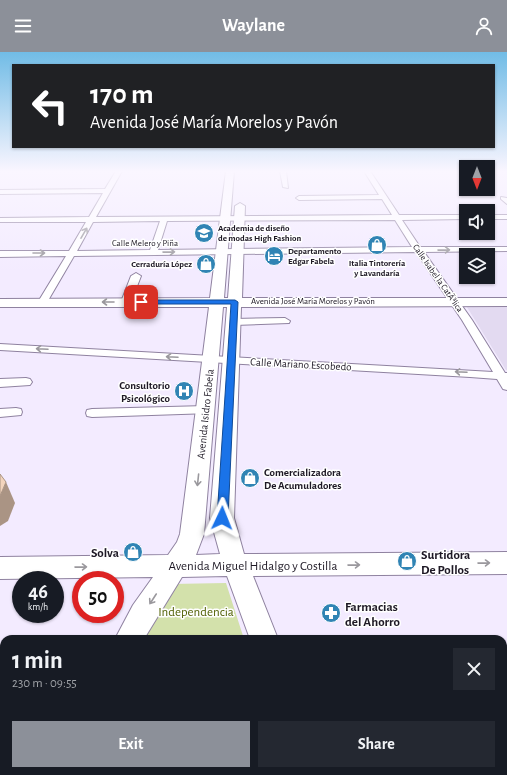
<!DOCTYPE html>
<html lang="en">
<head>
<meta charset="utf-8">
<style>
  body { margin:0; font-family:"Alegreya Sans",sans-serif; background:#242831; color:#f1f3f6; height:100vh; display:flex; flex-direction:column; font-size:15px; white-space:nowrap }
  * { box-sizing:border-box; margin:0 }
  p { font-size:13px; color:#9ea1a6 }
  .icon { flex:none; width:22px; height:22px; fill:none; stroke:currentColor; stroke-width:2; stroke-linecap:round; stroke-linejoin:round }
  .map { position:relative; flex:1; overflow:hidden }
  .panel { position:absolute; left:0px; top:583px; width:507px; height:140px; display:flex; flex-direction:column; background:#171b24; border-radius:12px 12px 0 0; box-shadow:0 1px 3px #0004 }
  .panel>* { flex:none }
  .guide { position:absolute; left:12px; top:12px; width:483px; height:84px; border-radius:0px; box-shadow:0 1px 3px #0004; background:#202124; color:#fff; overflow:hidden }
  .needle { width:26px; rotate:180deg }
  .controls { position:absolute; left:459px; top:108px; display:grid; gap:8px }
  .controls a { display:grid; place-items:center; width:36px; height:36px; border-radius:0px; background:#171b24; box-shadow:0 1px 3px #0004; font-size:20px }
  .speed { position:absolute; left:12px; top:519px; display:flex; gap:8px; font-size:20px; font-weight:700; text-align:center }
  .speed>* { display:grid; place-content:center; width:52px; height:52px; border-radius:50%; background:#171b24; box-shadow:0 1px 3px #0004; line-height:1 }
  .speed small { font-size:10px; font-weight:400 }
  .speed .limit { border:6px solid #d22; background:#fff; color:#111 }
  .pin { position:absolute; display:grid; place-items:center; width:34px; height:34px; color:#fff; margin:-17px; border-radius:8px; box-shadow:0 2px 6px #0006 }
  .me { position:absolute; width:44px; margin:-22px; rotate:2deg; stroke-linejoin:round; filter:drop-shadow(0 0 3px #0008) }
  .turn { display:flex; align-items:center; gap:14px; height:84px; padding:0 12px; font-size:18px }
  .turn .icon { width:52px; height:52px; stroke-width:2.5 }
  .turn b { display:block; font-size:28px; line-height:34px }
  .round { display:grid; place-items:center; flex:none; width:42px; height:42px; border-radius:0px; background:#242831 }
  .head { display:flex; align-items:center; justify-content:space-between; height:68px; padding:0 12px }
  h1 { font-size:24px; font-weight:700; line-height:30px }
  .cta { display:flex; gap:8px; margin-top:auto; padding:8px 12px }
  .cta a { flex:1; height:46px; border-radius:0px; background:#8c9099; color:#fff; font-size:16px; font-weight:700; line-height:46px; text-align:center }
  .cta a+a { background:#242831; color:#f1f3f6 }
  header { display:flex; justify-content:space-between; align-items:center; height:52px; padding:0 12px; background:#8c9099; color:#fff; font-size:18px; font-weight:700 }
  .map>svg:first-child { display:block }
  .built { fill:#e3daf1 }
  .green { fill:#d3e1ab }
  .lines { fill:none; stroke-linecap:round; stroke-linejoin:round }
  .street-casing { stroke:#8f82a0; stroke-width:2 }
  .secondary-casing { stroke:#8f82a0; stroke-width:2 }
  .street { fill:#fff; fill-rule:evenodd }
  .secondary { fill:#fff; fill-rule:evenodd }
  .wall { fill:#d1b6a3 }
  .shaded-wall { fill:#aa9484 }
  .building { fill:#f3d4bd; stroke:#aa9484 }
  .oneway { stroke:#9a989d }
  .route { fill:#1a73e8; stroke:#114b97 }
  .labels { text-anchor:middle; stroke-width:3; stroke-linejoin:round; paint-order:stroke }
  .far-poi-label { font-size:9px; font-weight:bold; fill:#1e1925; stroke:#fff; text-anchor:start }
  .far-street-label { font-size:9px; fill:#1e1925; stroke:#fff }
  .street-label { font-size:11px; fill:#1e1925; stroke:#fff }
  .poi-label { font-size:11px; font-weight:bold; fill:#1e1925; stroke:#fff; text-anchor:end }
  .near-poi-label { font-size:13px; font-weight:bold; fill:#1e1925; stroke:#fff; text-anchor:start }
  .near-street-label { font-size:13px; fill:#1e1925; stroke:#fff }
  .near-park-label { font-size:13px; fill:#4f5e00; stroke:#fff }
</style>
</head>
<body>
<header><svg class="icon" aria-label="menu" viewBox="0 0 24 24"><path d="M4 6h16M4 12h16M4 18h16"/></svg>Waylane<svg class="icon" aria-label="person" viewBox="0 0 24 24"><circle cx="12" cy="8" r="4"/><path d="M4 21q1-7 8-7t8 7"/></svg></header>
<div class="map">
<svg width="507" height="723" viewBox="0 0 507 723">
  <rect width="100%" height="100%" fill="#f3ebff"/>
  <path class="built" d="M465 252 507 253V318H506Z"/>
  <path class="green" d="M226 531 244 587H141L171 532Z
    M71 719H287L288 723H69Z"/>
  <g class="lines">
    <g class="street-casing">
      <path id="street" d="M116 119H122L96 165 392 163 382 147 299 148 296 146 299 144 379 143 364 119H370L399 163H466V167L402 168 420 195H507V199L424 200 472 268 505 321H507V338L503 337 497 327 470 325 0 298V292L493 320 462 268 416 200 74 204 46 252H40L38 250 66 204 0 205V199H69L86 170H0V166L89 165 103 141 0 142V138L105 137ZM395 168 412 195 158 198 167 169ZM160 169 150 198 77 199 93 170Z
        M280 119H286L288 136 283 135Z
        M488 130 494 135V137H490L488 136Z
        M501 145 507 146V152L501 147Z
        M488 163H507V167H488Z
        M136 221 141 224 131 250 129 252H123L121 250 131 224Z
        M285 266 290 269 289 271 234 273 229 270 234 267Z
        M26 326 30 327 32 330 30 333 0 335V327Z
        M206 354 211 355 212 358 211 361 92 365 87 364 86 361 87 358 92 357Z
        M16 356 21 357 22 360 21 363 0 365V357Z"/>
    </g>
    <g class="secondary-casing">
      <path id="secondary" d="M226 119H234L224 246H228L235 154 240 151 245 154 242 246H507V254L241 255 234 466 244 502 507 500V522L253 524 278 587H250L227 524 182 525 144 587H115L133 553 153 525 0 527V505L168 503 177 490 180 482 209 255H0V247L210 246ZM223 255H227L210 466 220 502 196 503 204 482Z
        M37 719H72L70 723H36Z
        M298 719H332L333 723H299Z"/>
    </g>
    <use href="#street" class="street"/>
    <use href="#secondary" class="secondary"/>
  </g>
  <path class="wall" d="M0 613H4V648H0Z"/>
  <path class="shaded-wall" d="M6 430 15 451 8 469 0 474V444Z"/>
  <path class="building" d="M0 422 6 430 0 444Z
    M0 613H4V642H0Z"/>
  <defs><path id="oneway-shaft" d="M-6 0H5M1.5-3L5.5 0L1.5 3" fill="none" stroke-width="1.6" stroke-linecap="round" stroke-linejoin="round"/></defs>
  <g class="oneway">
    <use href="#oneway-shaft" transform="translate(84 181) rotate(-60)"/>
    <use href="#oneway-shaft" transform="translate(444 198) rotate(-1)"/>
    <use href="#oneway-shaft" transform="translate(169 200) rotate(-1)"/>
    <use href="#oneway-shaft" transform="translate(39 201)"/>
    <use href="#oneway-shaft" transform="translate(108 250) rotate(180)"/>
    <use href="#oneway-shaft" transform="translate(42 297) rotate(-177)"/>
    <use href="#oneway-shaft" transform="translate(172 305) rotate(-177)"/>
    <use href="#oneway-shaft" transform="translate(461 320) rotate(-177)"/>
    <use href="#oneway-shaft" transform="translate(198 428) rotate(96)"/>
    <use href="#oneway-shaft" transform="translate(484 511) rotate(-1)"/>
    <use href="#oneway-shaft" transform="translate(354 513) rotate(-1)"/>
    <use href="#oneway-shaft" transform="translate(81 515) rotate(-1)"/>
    <use href="#oneway-shaft" transform="translate(153 547) rotate(123)"/>
  </g>
  <linearGradient id="sky" x2="0" y2="1"><stop stop-color="#71bce6"/><stop offset="0.54" stop-color="#faf6ff"/><stop offset="1" stop-color="#faf6ff" stop-opacity="0"/></linearGradient>
  <rect width="507" height="221" fill="url(#sky)"/>
  <path class="route" d="M141 248H235L238 250 228 466 226 469 222 470 218 469 217 466 231 252H139V249Z"/>
  <defs>
    <g id="university-disc" transform="scale(1)"><circle r="9.5" fill="#3084b4" stroke="#fff"/><path d="M0-5L7-2L0 1L-7-2ZM-4 1L0 2.5L4 1V4Q0 6-4 4Z" fill="#fff"/></g>
    <g id="shop-disc" transform="scale(1)"><circle r="9.5" fill="#3084b4" stroke="#fff"/><path d="M-5-2.5h2.3a2.7 3.5 0 0 1 5.4 0H5L5.5 6h-11ZM-1.5-2.5h3a1.5 2.3 0 0 0-3 0Z" fill="#fff"/></g>
    <g id="hotel-disc" transform="scale(1)"><circle r="9.5" fill="#3084b4" stroke="#fff"/><path d="M-6-4.5h1.5V1H6V5H4.5V3h-9V5H-6ZM-4 0a1.8 1.8 0 1 1 3.6 0ZM.5 0V-2.5h3Q6-2.5 6 0Z" fill="#fff"/></g>
    <g id="hospital-disc" transform="scale(1)"><circle r="9.5" fill="#3084b4" stroke="#fff"/><path d="M-5-5h3v3.5h4V-5h3V5h-3V1.5h-4V5h-3Z" fill="#fff"/></g>
    <g id="pharmacy-disc" transform="scale(1)"><circle r="9.5" fill="#3084b4" stroke="#fff"/><path d="M-2-6h4v4h4v4h-4v4h-4v-4h-4v-4h4Z" fill="#fff"/></g>
  </defs>
  <g fill-rule="evenodd">
    <use href="#university-disc" x="204" y="181"/>
    <use href="#shop-disc" x="377" y="193"/>
    <use href="#hotel-disc" x="274" y="204"/>
    <use href="#shop-disc" x="206" y="212"/>
    <use href="#hospital-disc" x="184" y="339"/>
    <use href="#shop-disc" x="250" y="426"/>
    <use href="#shop-disc" x="133" y="500"/>
    <use href="#shop-disc" x="407" y="509"/>
    <use href="#pharmacy-disc" x="331" y="561"/>
  </g>
  <g class="labels">
    <g class="far-poi-label">
      <text x="218" y="179">Academia de diseño<tspan x="218" dy="10">de modas High Fashion</tspan></text>
      <text x="288" y="202">Departamento<tspan x="288" dy="10">Edgar Fabela</tspan></text>
      <text x="377" y="214" text-anchor="middle">Italia Tintorería<tspan x="377" dy="10">y Lavandaría</tspan></text>
      <text x="192" y="215" text-anchor="end">Cerraduría López</text>
    </g>
    <g class="far-street-label">
      <text x="145" y="194">Calle Melero y Piña</text>
      <text transform="translate(438 226) rotate(55)" y="3">Calle Isabel la CatÃ³lica</text>
      <text x="313" y="252">Avenida José María Morelos y Pavón</text>
    </g>
    <g class="street-label">
      <text transform="translate(301 312) rotate(3)" y="4">Calle Mariano Escobedo</text>
      <text transform="translate(205 362) rotate(-84)" y="4">Avenida Isidro Fabela</text>
    </g>
    <g class="poi-label">
      <text x="170" y="337">Consultorio<tspan x="170" dy="13">Psicológico</tspan></text>
      <text x="264" y="424" text-anchor="start">Comercializadora<tspan x="264" dy="13">De Acumuladores</tspan></text>
    </g>
    <g class="near-poi-label">
      <text x="119" y="505" text-anchor="end">Solva</text>
      <text x="421" y="507">Surtidora<tspan x="421" dy="15">De Pollos</tspan></text>
      <text x="345" y="559">Farmacias<tspan x="345" dy="15">del Ahorro</tspan></text>
    </g>
    <g class="near-street-label">
      <text x="253" y="518">Avenida Miguel Hidalgo y Costilla</text>
    </g>
    <g class="near-park-label">
      <text x="196" y="564">Independencia</text>
    </g>
  </g>
</svg>
<div class="controls">
<a><svg class="needle" viewBox="-14 -14 28 28"><path d="M0-13l5 13h-10z" fill="#e53935"/><path d="M0 13l5-13h-10z" fill="#9ea1a6"/></svg></a>
<a><svg class="icon" aria-label="sound" viewBox="0 0 24 24"><path d="M4 9h4l5-4v14l-5-4H4zM17 9q2 3 0 6"/></svg></a>
<a><svg class="icon" aria-label="layers" viewBox="0 0 24 24"><path d="M12 4l9 5-9 5-9-5zM3 14l9 5 9-5"/></svg></a>
</div>
<div class="speed"><div>46<small>km/h</small></div><div class="limit">50</div></div>
<div class="pin" style="left:141px;top:250px;background:#d93025"><svg class="icon" aria-label="arrive" viewBox="0 0 24 24"><path d="M6 21V4h12l-3 4 3 4H6"/></svg></div>
<svg class="me" style="left:222px;top:466px" viewBox="-20 -20 40 40"><path d="M0-17L14 15 0 8-14 15z" fill="#1a73e8" stroke="#fff" stroke-width="4"/></svg>
<div class="guide">
<div class="turn"><svg class="icon" aria-label="left" viewBox="0 0 24 24"><path d="M17 20v-9H6M10 6l-5 5 5 5"/></svg><div><b>170 m</b>Avenida José María Morelos y Pavón</div></div>
</div>
<section class="panel">
<div class="head"><div><h1>1 min</h1><p>230 m · 09:55</p></div><a class="round"><svg class="icon" aria-label="close" viewBox="0 0 24 24"><path d="M6 6l12 12M18 6L6 18"/></svg></a></div>
<div class="cta"><a>Exit</a><a>Share</a></div>
</section>
</div>
</body>
</html>
